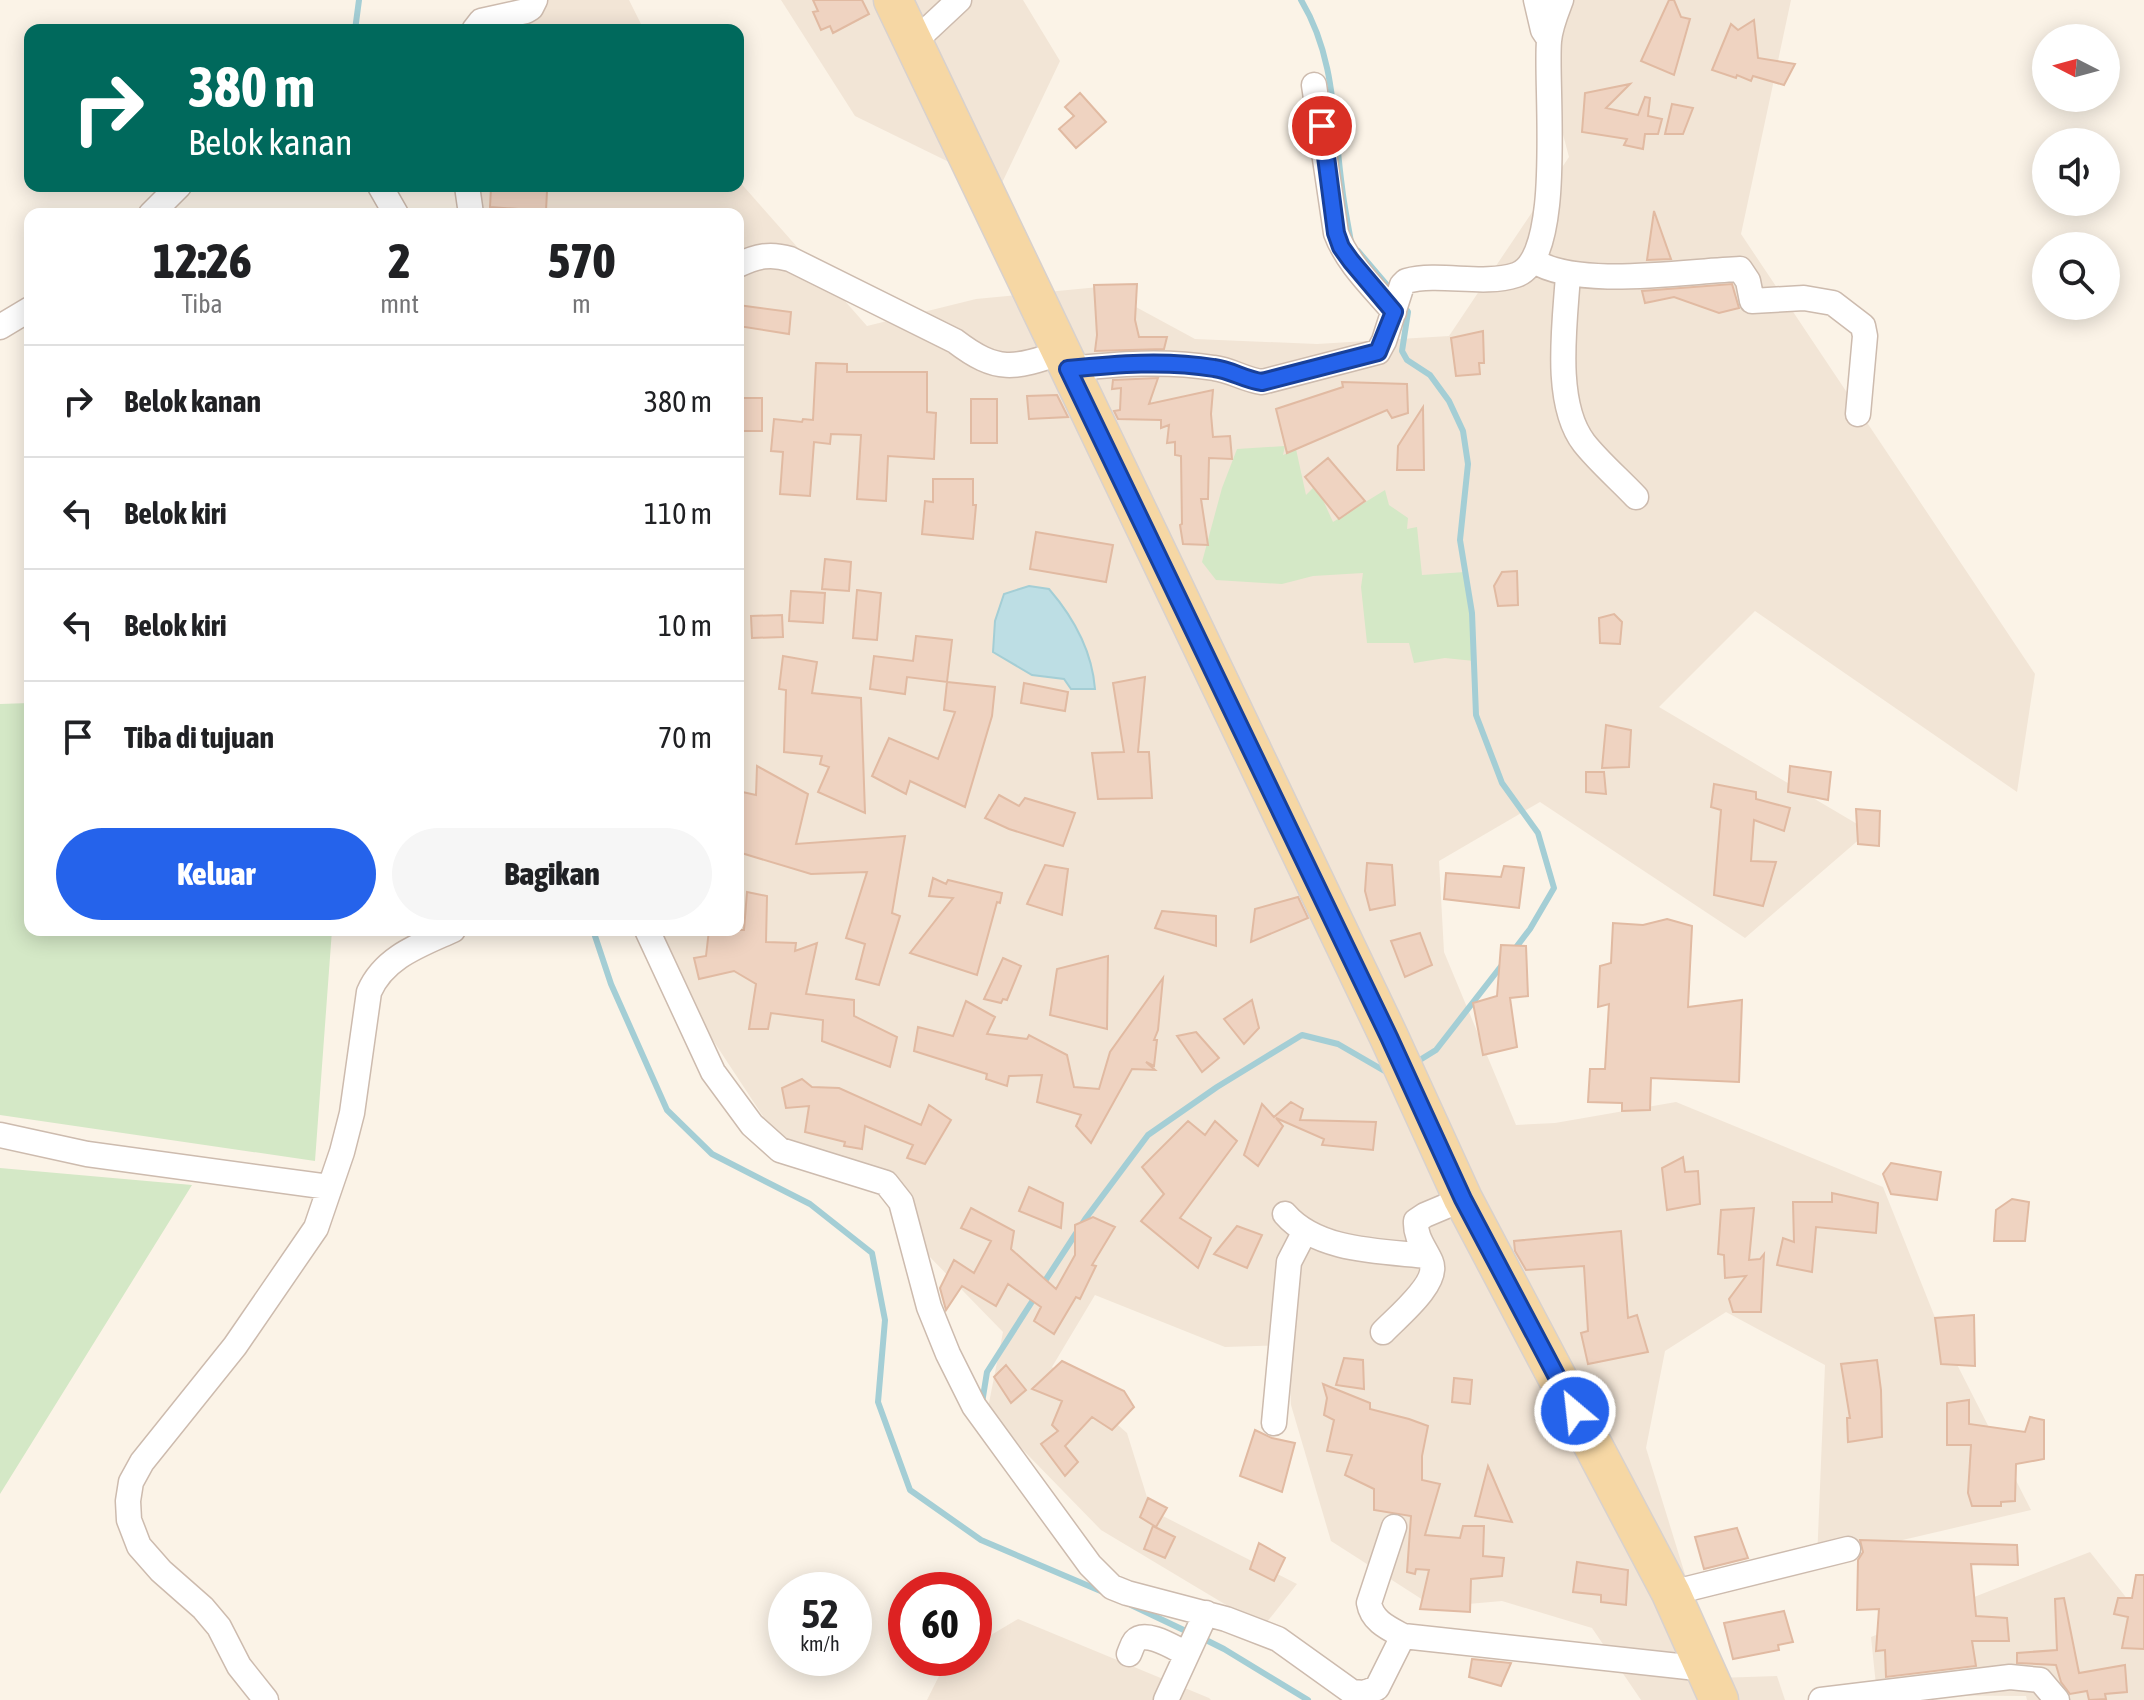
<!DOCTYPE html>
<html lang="id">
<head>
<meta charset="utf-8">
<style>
  body { margin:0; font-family:"Asap Condensed",sans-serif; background:#f6f6f6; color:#202124; height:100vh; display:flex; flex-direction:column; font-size:30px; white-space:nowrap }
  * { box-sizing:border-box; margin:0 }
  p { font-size:26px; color:#757577 }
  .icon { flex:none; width:44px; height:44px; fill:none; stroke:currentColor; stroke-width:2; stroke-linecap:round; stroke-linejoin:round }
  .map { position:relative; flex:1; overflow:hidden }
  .sheet { position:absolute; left:24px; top:208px; width:720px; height:728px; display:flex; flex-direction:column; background:#fff; border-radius:16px; box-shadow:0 4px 20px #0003 }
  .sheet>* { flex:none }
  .hud { position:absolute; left:24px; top:24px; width:720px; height:168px; border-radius:16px; box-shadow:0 4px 20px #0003; background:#00695c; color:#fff; overflow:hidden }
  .needle { width:52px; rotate:276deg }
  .fabs { position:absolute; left:2032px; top:24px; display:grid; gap:16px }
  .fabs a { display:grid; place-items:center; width:88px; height:88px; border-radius:50%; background:#fff; box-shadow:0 4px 20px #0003; font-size:40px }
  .speed { position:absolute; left:768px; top:1572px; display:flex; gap:16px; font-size:40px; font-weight:700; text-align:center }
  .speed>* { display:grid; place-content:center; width:104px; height:104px; border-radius:50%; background:#fff; box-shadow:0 4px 20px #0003; line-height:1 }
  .speed small { font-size:20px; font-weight:400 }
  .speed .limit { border:12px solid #d22; background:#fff; color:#111 }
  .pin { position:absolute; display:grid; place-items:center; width:68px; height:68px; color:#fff; margin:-34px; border:4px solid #fff; border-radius:50%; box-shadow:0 2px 8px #0007 }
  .me { position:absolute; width:88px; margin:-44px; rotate:332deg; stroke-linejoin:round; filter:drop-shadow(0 0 6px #0008) }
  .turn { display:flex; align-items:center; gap:28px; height:168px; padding:0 32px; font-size:36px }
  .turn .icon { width:104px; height:104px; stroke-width:2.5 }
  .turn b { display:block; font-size:56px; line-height:68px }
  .eta { display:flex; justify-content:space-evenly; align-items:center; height:136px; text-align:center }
  .eta b { font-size:48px; font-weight:800; line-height:56px }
  .cta { display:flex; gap:16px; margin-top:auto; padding:16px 32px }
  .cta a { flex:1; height:92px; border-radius:48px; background:#2563eb; color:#fff; font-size:32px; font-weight:800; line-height:92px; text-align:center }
  .cta a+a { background:#f6f6f6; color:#202124 }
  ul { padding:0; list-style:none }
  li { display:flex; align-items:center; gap:24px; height:112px; padding:0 32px; border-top:2px solid #e0e0e0 }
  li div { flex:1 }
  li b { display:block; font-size:30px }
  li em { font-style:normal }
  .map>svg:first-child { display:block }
  .residential { fill:#f2e5d6 }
  .green { fill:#d4e8c6 }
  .water { fill:#bddee4; stroke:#a4ced5; stroke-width:2 }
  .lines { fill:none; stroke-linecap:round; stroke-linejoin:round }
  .stream { stroke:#a4ced5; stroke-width:6 }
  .building { fill:#efd3c1; stroke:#e1baa2; stroke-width:2 }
  .street-casing { stroke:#cdbbae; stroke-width:27 }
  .primary-casing { stroke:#d8d1cd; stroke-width:41 }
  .street { stroke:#fff; stroke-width:24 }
  .primary { stroke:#f6d7a4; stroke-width:38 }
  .route-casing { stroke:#184099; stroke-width:20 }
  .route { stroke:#2563eb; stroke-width:14 }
</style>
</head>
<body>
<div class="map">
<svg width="2144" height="1700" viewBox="0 0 2144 1700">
  <rect width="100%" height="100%" fill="#fbf3e7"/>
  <path class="residential" d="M543 0H629L644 30H519Z
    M781 0H1023L1060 61 1000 187 855 116Z
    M1533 0H1791L1741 234 2035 674 2017 792 1755 611 1659 707 1869 831 1745 938 1540 802 1439 861 1444 952 1516 1125 1555 1123 1676 1102 1883 1187 1942 1335 2031 1510 1817 1560 1825 1365 1726 1312 1665 1351 1646 1448 1717 1678 1777 1676 1785 1700H1641L1592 1628 1502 1601 1434 1607 1331 1541 1291 1405 1288 1345 1225 1347 1095 1295 1052 1367 1127 1433 1151 1510 1297 1584 1263 1627 1101 1530 987 1413 1003 1332 926 1253 883 1179 778 1139 672 978 658 930H738V214H466L470 186H738V180L867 326 976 299 1099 287 1195 339 1317 344 1449 336 1569 157 1539 44Z
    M2090 1552 2144 1620V1700H2027L2026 1696 1877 1695 1871 1637Z
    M1018 1619 1209 1698 1211 1700H927L946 1662 953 1658H974V1645Z"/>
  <path class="green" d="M1285 446 1283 455 1296 449 1306 495 1330 471 1323 500 1333 522 1385 490 1389 505 1408 518 1407 529 1417 527 1422 575 1465 572 1474 661 1445 658 1414 663 1409 643H1367L1361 587 1363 573 1313 576 1282 584 1216 580 1202 562 1222 488 1237 449Z
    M30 703V930H332L315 1161 0 1115V704Z
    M0 1168 192 1185 0 1494Z"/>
  <path class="water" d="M1029 586 1049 589C1074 618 1092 650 1095 689H1071L1064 679 1032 675 993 652 995 621 1004 594Z"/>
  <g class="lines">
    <path class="stream" d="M1301 0C1336 58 1333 122 1342 187 1344 205 1348 224 1351 242
      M355 30 359 0
      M1358 251 1392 291
      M1402 303 1408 312 1402 351 1407 360 1430 375 1449 401 1463 431 1468 464 1460 540 1472 613 1476 715 1502 783 1538 833 1554 888 1530 929 1514 950
      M593 930 611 984 667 1110 712 1154 810 1204 872 1253 885 1320 878 1402 910 1490 981 1540 1103 1592
      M1415 1063 1436 1050 1502 965
      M1043 1284 1086 1218 1148 1135 1217 1087 1302 1035 1338 1044 1388 1073
      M982 1403 987 1372 1035 1297
      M1131 1605 1190 1633
      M1200 1637 1224 1649 1308 1700"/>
  </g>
  <path class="building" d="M813 0H862L869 14 833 33 830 26 821 30 813 12 818 11Z
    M1669 0H1674L1681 17 1690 19 1674 75 1641 61Z
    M1754 20 1758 58 1795 64 1784 85 1753 76 1751 81 1737 75 1736 78 1712 70 1731 24 1738 30Z
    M1630 84 1606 108 1638 115 1645 97 1650 98 1648 116 1662 119 1658 134H1645L1643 149 1624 145 1627 139 1582 132 1585 93Z
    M1080 93 1106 122 1076 148 1059 129 1074 116 1065 107Z
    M1672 104 1693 108 1683 134H1665Z
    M491 188 547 191 546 211 490 207Z
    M1654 211 1671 259 1647 260Z
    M1137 284 1135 320 1139 337H1167L1164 349 1095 351 1097 335 1094 285Z
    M1732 284 1739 308 1719 313 1674 297 1645 303 1642 291Z
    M738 305 791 312 789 334 738 326Z
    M1483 331 1484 363H1479L1480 374 1456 376 1451 338Z
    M816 363 847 364V372H927V412L936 413 934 459 888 456 886 501 857 499 861 435 831 434 830 444 814 442 810 496 780 494 783 452 771 451 774 419 802 422 803 419 813 420Z
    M1158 378 1149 404 1213 390 1211 414 1213 437 1230 436 1232 459 1209 458 1208 499H1201L1208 545 1183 544 1180 525 1182 524 1181 456 1175 455V442L1167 443 1169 425 1161 428V420L1118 419 1114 411 1120 410 1121 388 1112 389 1113 380Z
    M1342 382 1407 384 1408 413 1392 418 1387 410 1287 453 1276 409 1343 387Z
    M1057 395 1068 417 1029 419 1027 396Z
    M738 398H762V431H738Z
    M971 399H997V443H971Z
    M1423 407 1424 470H1397L1398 446Z
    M1328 458 1365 501 1339 519 1305 477Z
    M933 479H973V505H976L973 539 922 534 925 501 933 502Z
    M1036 532 1113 545 1106 582 1030 569Z
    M825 559 851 562 849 591 822 589Z
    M1517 571 1518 605 1498 606 1494 586 1502 572Z
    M857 590 881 593 877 640 853 638Z
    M791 591 825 593 823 623 789 621Z
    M1614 614 1622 622 1620 644 1600 643 1599 618Z
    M782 615 783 637 752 638 751 616Z
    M916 636 952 640 947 682 907 677 905 694 870 689 874 656 913 661Z
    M783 656 817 662 812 693 861 698 865 813 818 792 829 767 820 764 822 756 784 752 786 690 779 689Z
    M1145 677 1138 752H1149L1152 798 1098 799 1092 753 1124 752 1113 683Z
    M947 682 995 687 992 716 965 807 910 781 906 794 872 776 889 738 938 759 955 712 944 710Z
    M1024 683 1068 692 1065 711 1021 703Z
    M1606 725 1631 730 1629 767 1602 768Z
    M757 766 808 794 796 844 905 836 892 913 900 916 879 985 856 979 865 944 846 938 867 872 811 874 738 852V791L756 795Z
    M1790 766 1831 772 1828 800 1788 792Z
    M1586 772H1604L1606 794 1586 792Z
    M1714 784 1756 792V799L1790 808 1784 831 1754 820 1751 861 1776 862 1763 906 1714 895 1721 810 1711 807Z
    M999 795 1019 806 1025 798 1075 813 1063 846 1009 829 985 818Z
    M1856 809 1880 811 1879 846 1858 844Z
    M1367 863 1392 865 1395 905 1370 910 1365 891Z
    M1045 865 1068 869 1062 915 1027 904Z
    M1504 866 1524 868 1519 908 1444 899 1446 873 1501 877Z
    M933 878 946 884 948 880 1002 893 1000 903 997 902 977 975 910 953 953 898 929 896Z
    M747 892 767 896 766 942 796 943 795 951 817 943 806 994 854 1000V1016L897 1037 890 1067 822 1041 823 1020 771 1013 768 1029H749L756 984 734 971 699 979 694 958 706 956 709 930H744Z
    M1298 897 1308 918 1251 942 1255 909Z
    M1162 911 1216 916V946L1155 928Z
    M1667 919 1692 926 1688 1007 1742 1000 1739 1082 1651 1078 1650 1110 1622 1111V1103L1588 1102 1590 1069H1605L1609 1004 1598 1007 1600 966 1611 963 1613 923 1643 925Z
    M1420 933 1432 965 1405 977 1391 941Z
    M1501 945 1526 946 1528 996 1510 998 1517 1047 1483 1055 1473 1003 1497 996Z
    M1108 956 1107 1029 1050 1015 1057 969Z
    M1003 958 1021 966 1007 1000 1003 999 1001 1003 984 999Z
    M1163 978 1158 1030 1154 1040H1157L1154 1066 1146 1062 1155 1070 1132 1069 1091 1143 1076 1126 1081 1115 1037 1102 1042 1075 1009 1076 1007 1086 986 1079 987 1074 914 1051 918 1027 953 1036 966 1001 995 1017 987 1034 1027 1039 1029 1035 1067 1055 1074 1087 1099 1089 1110 1052Z
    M1252 1000 1259 1028 1244 1044 1224 1019Z
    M1196 1032 1219 1058 1202 1072 1177 1036Z
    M802 1079 812 1087 839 1088 921 1125 929 1105 951 1120 925 1164 907 1158 913 1145 865 1126 862 1149 844 1146 845 1142 805 1132 809 1106 786 1108 782 1088Z
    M1291 1102 1303 1109 1300 1120 1376 1122 1373 1150 1322 1145 1324 1139 1276 1118 1283 1126 1258 1166 1244 1155 1262 1104 1274 1117Z
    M1188 1121 1205 1135 1215 1121 1237 1141 1180 1218 1211 1238 1198 1268 1141 1221 1164 1194 1142 1167Z
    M1683 1157 1685 1172 1698 1171 1700 1204 1667 1210 1662 1168Z
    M1891 1163 1941 1172 1937 1200 1891 1194 1883 1174Z
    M1029 1187 1063 1203 1061 1228 1019 1211Z
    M1832 1193 1878 1203 1876 1233 1816 1227 1812 1272 1777 1265 1783 1238 1794 1242 1793 1202H1832Z
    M2012 1199 2029 1202 2025 1241H1994L1996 1210Z
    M971 1208 1014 1231 1011 1249 1056 1289 1075 1255V1225L1093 1217 1115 1227 1092 1265 1096 1266 1080 1299 1076 1297 1054 1334 1034 1321 1041 1307 1008 1284 996 1306 962 1286 946 1310 940 1288 954 1260 974 1273 991 1241 961 1228Z
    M1754 1208 1749 1260 1760 1259 1764 1254 1761 1312H1733L1729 1299 1746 1276 1725 1278 1724 1255 1718 1254 1721 1210Z
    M1237 1226 1262 1235 1247 1268 1214 1254Z
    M1621 1231 1628 1318 1637 1315 1648 1352 1588 1364 1581 1333 1588 1331 1584 1266 1526 1270 1515 1251 1514 1241Z
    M1974 1315 1975 1366 1941 1364 1935 1318Z
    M1344 1358 1363 1360 1364 1389 1336 1385Z
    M1877 1360 1881 1390 1882 1437 1848 1442 1847 1418H1850L1841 1364Z
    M1062 1361 1124 1391 1134 1407 1112 1430 1092 1417 1065 1446 1078 1462 1065 1476 1041 1444 1058 1431 1052 1425 1062 1401 1032 1389Z
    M1006 1365 1026 1390 1011 1403 994 1377Z
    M1454 1378 1472 1380 1470 1404 1452 1402Z
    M1323 1384 1370 1403V1409L1409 1419 1428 1426 1422 1456V1480L1440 1484 1425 1535 1460 1538 1463 1526H1484L1483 1556 1504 1558 1502 1576 1471 1579 1470 1612 1420 1609 1429 1570 1416 1569 1415 1574 1407 1572 1411 1516 1374 1510V1489L1345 1475 1352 1455 1327 1451 1334 1420 1324 1415 1327 1398Z
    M1969 1400V1424L2025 1432 2030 1417 2044 1420V1459L2016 1464 2015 1501 2001 1502V1506H1972L1968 1493 1971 1445H1947V1403Z
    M1255 1430 1272 1438 1295 1443 1282 1492 1240 1476Z
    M1488 1466 1512 1522 1475 1516Z
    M1148 1498 1167 1508 1156 1527 1140 1517Z
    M1153 1526 1175 1537 1165 1558 1144 1549Z
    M1737 1528 1748 1558 1704 1569 1695 1537Z
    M1860 1540 2017 1545 2018 1565 1971 1564 1976 1616 2007 1618 2009 1641H1972L1976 1666 1886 1677 1885 1650 1876 1651 1879 1609 1857 1610 1858 1560 1863 1552Z
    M1259 1543 1285 1558 1274 1581 1250 1569Z
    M1577 1562 1628 1570 1626 1605 1601 1602V1595L1573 1592Z
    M2136 1575H2144V1649L2122 1648 2128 1617 2114 1614 2118 1598H2132Z
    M2064 1598 2079 1673 2125 1665 2127 1692 2105 1694 2106 1699 2089 1700 2087 1691 2070 1694 2061 1682 2056 1665 2017 1663V1653L2057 1650 2055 1599Z
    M1784 1611 1793 1642 1778 1645 1779 1650 1733 1659 1724 1623Z
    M1472 1659 1511 1663 1501 1686 1469 1677Z"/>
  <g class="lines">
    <g class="street-casing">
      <path id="street" d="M1536 0 1543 30 1549 39
        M474 30 481 21 526 11 531 8 535 0
        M913 43 959 0
        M1314 85 1336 233C1347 263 1373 287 1394 312
        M380 186 396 214
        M467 186 471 214
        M151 214 179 186
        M1534 261C1578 289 1686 271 1740 269L1748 281 1752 301 1804 298 1833 303 1863 326 1865 336 1858 414
        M738 265C757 256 770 253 790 259L955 341C997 373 1014 369 1062 352
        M1568 275C1565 323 1553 403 1584 443 1599 462 1619 479 1636 497
        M0 327 30 309
        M1068 369C1117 364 1165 360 1214 368 1231 370 1245 380 1262 382L1378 352 1384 341 1402 285 1406 281C1441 272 1482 286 1516 275 1565 259 1545 86 1549 41 1550 27 1556 13 1561 0
        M647 930 713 1072 752 1125 780 1150 886 1183 901 1202 929 1307 948 1354 974 1406 1090 1565 1112 1587 1127 1593 1226 1619 1278 1639 1352 1692 1364 1693 1377 1688 1403 1636C1388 1628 1372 1621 1369 1603L1394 1527
        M0 1135 87 1154 329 1187
        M1285 1214C1318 1252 1382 1251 1428 1256
        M1383 1332C1396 1318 1440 1283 1431 1262 1425 1248 1415 1238 1416 1221L1425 1215 1463 1199
        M1274 1423 1289 1262 1305 1231
        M1671 1593 1848 1549
        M1403 1636 1706 1669
        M1129 1654C1131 1650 1132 1645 1135 1641 1146 1629 1176 1649 1187 1654
        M266 1700 239 1666 219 1627 203 1608 161 1571 139 1546 129 1520 128 1501 131 1482 142 1462 235 1346 316 1228 342 1152 352 1113 369 992C384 957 420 945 453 930
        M1166 1700 1206 1613
        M1821 1700 2010 1677 2040 1680 2057 1700"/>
    </g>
    <g class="primary-casing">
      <path id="primary" d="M893 0 1389 1037 1463 1199 1671 1593 1719 1700"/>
    </g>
    <use href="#street" class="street"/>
    <use href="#primary" class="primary"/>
  </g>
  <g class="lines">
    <g class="route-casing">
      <path id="route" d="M1322 126 1336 233 1341 247 1351 261 1394 312 1378 352 1262 382C1245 380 1231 370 1214 368 1165 360 1117 364 1068 369L1389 1037 1463 1199 1575 1411"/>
    </g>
    <use href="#route" class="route"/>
  </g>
</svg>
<div class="fabs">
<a><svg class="needle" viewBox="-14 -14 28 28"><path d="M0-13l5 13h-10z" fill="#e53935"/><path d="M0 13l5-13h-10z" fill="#757577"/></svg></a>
<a><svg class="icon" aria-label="sound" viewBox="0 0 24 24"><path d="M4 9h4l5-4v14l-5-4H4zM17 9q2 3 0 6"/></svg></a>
<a><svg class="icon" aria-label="search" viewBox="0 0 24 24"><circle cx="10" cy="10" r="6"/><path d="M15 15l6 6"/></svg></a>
</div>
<div class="speed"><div>52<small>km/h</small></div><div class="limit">60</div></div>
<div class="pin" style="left:1322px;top:126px;background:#d93025"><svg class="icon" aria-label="arrive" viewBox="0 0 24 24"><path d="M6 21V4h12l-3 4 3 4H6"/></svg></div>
<svg class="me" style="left:1575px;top:1411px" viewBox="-20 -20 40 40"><circle r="17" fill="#2563eb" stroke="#fff" stroke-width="3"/><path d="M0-11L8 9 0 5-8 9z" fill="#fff"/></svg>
<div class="hud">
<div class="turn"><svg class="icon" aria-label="right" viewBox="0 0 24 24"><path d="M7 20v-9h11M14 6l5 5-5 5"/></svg><div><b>380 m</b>Belok kanan</div></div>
</div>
<section class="sheet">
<div class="eta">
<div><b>12:26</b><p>Tiba</p></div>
<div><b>2</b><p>mnt</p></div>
<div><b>570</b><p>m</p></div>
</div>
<ul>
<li><svg class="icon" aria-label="right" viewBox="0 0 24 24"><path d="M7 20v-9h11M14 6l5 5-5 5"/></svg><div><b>Belok kanan</b></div><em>380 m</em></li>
<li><svg class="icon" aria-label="left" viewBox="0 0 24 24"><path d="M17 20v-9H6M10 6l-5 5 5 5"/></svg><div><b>Belok kiri</b></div><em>110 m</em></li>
<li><svg class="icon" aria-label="left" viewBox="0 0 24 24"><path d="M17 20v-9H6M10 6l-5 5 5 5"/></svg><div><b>Belok kiri</b></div><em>10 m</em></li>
<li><svg class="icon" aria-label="arrive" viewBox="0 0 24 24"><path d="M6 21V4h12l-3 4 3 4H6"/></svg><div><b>Tiba di tujuan</b></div><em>70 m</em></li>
</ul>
<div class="cta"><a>Keluar</a><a>Bagikan</a></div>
</section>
</div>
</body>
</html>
